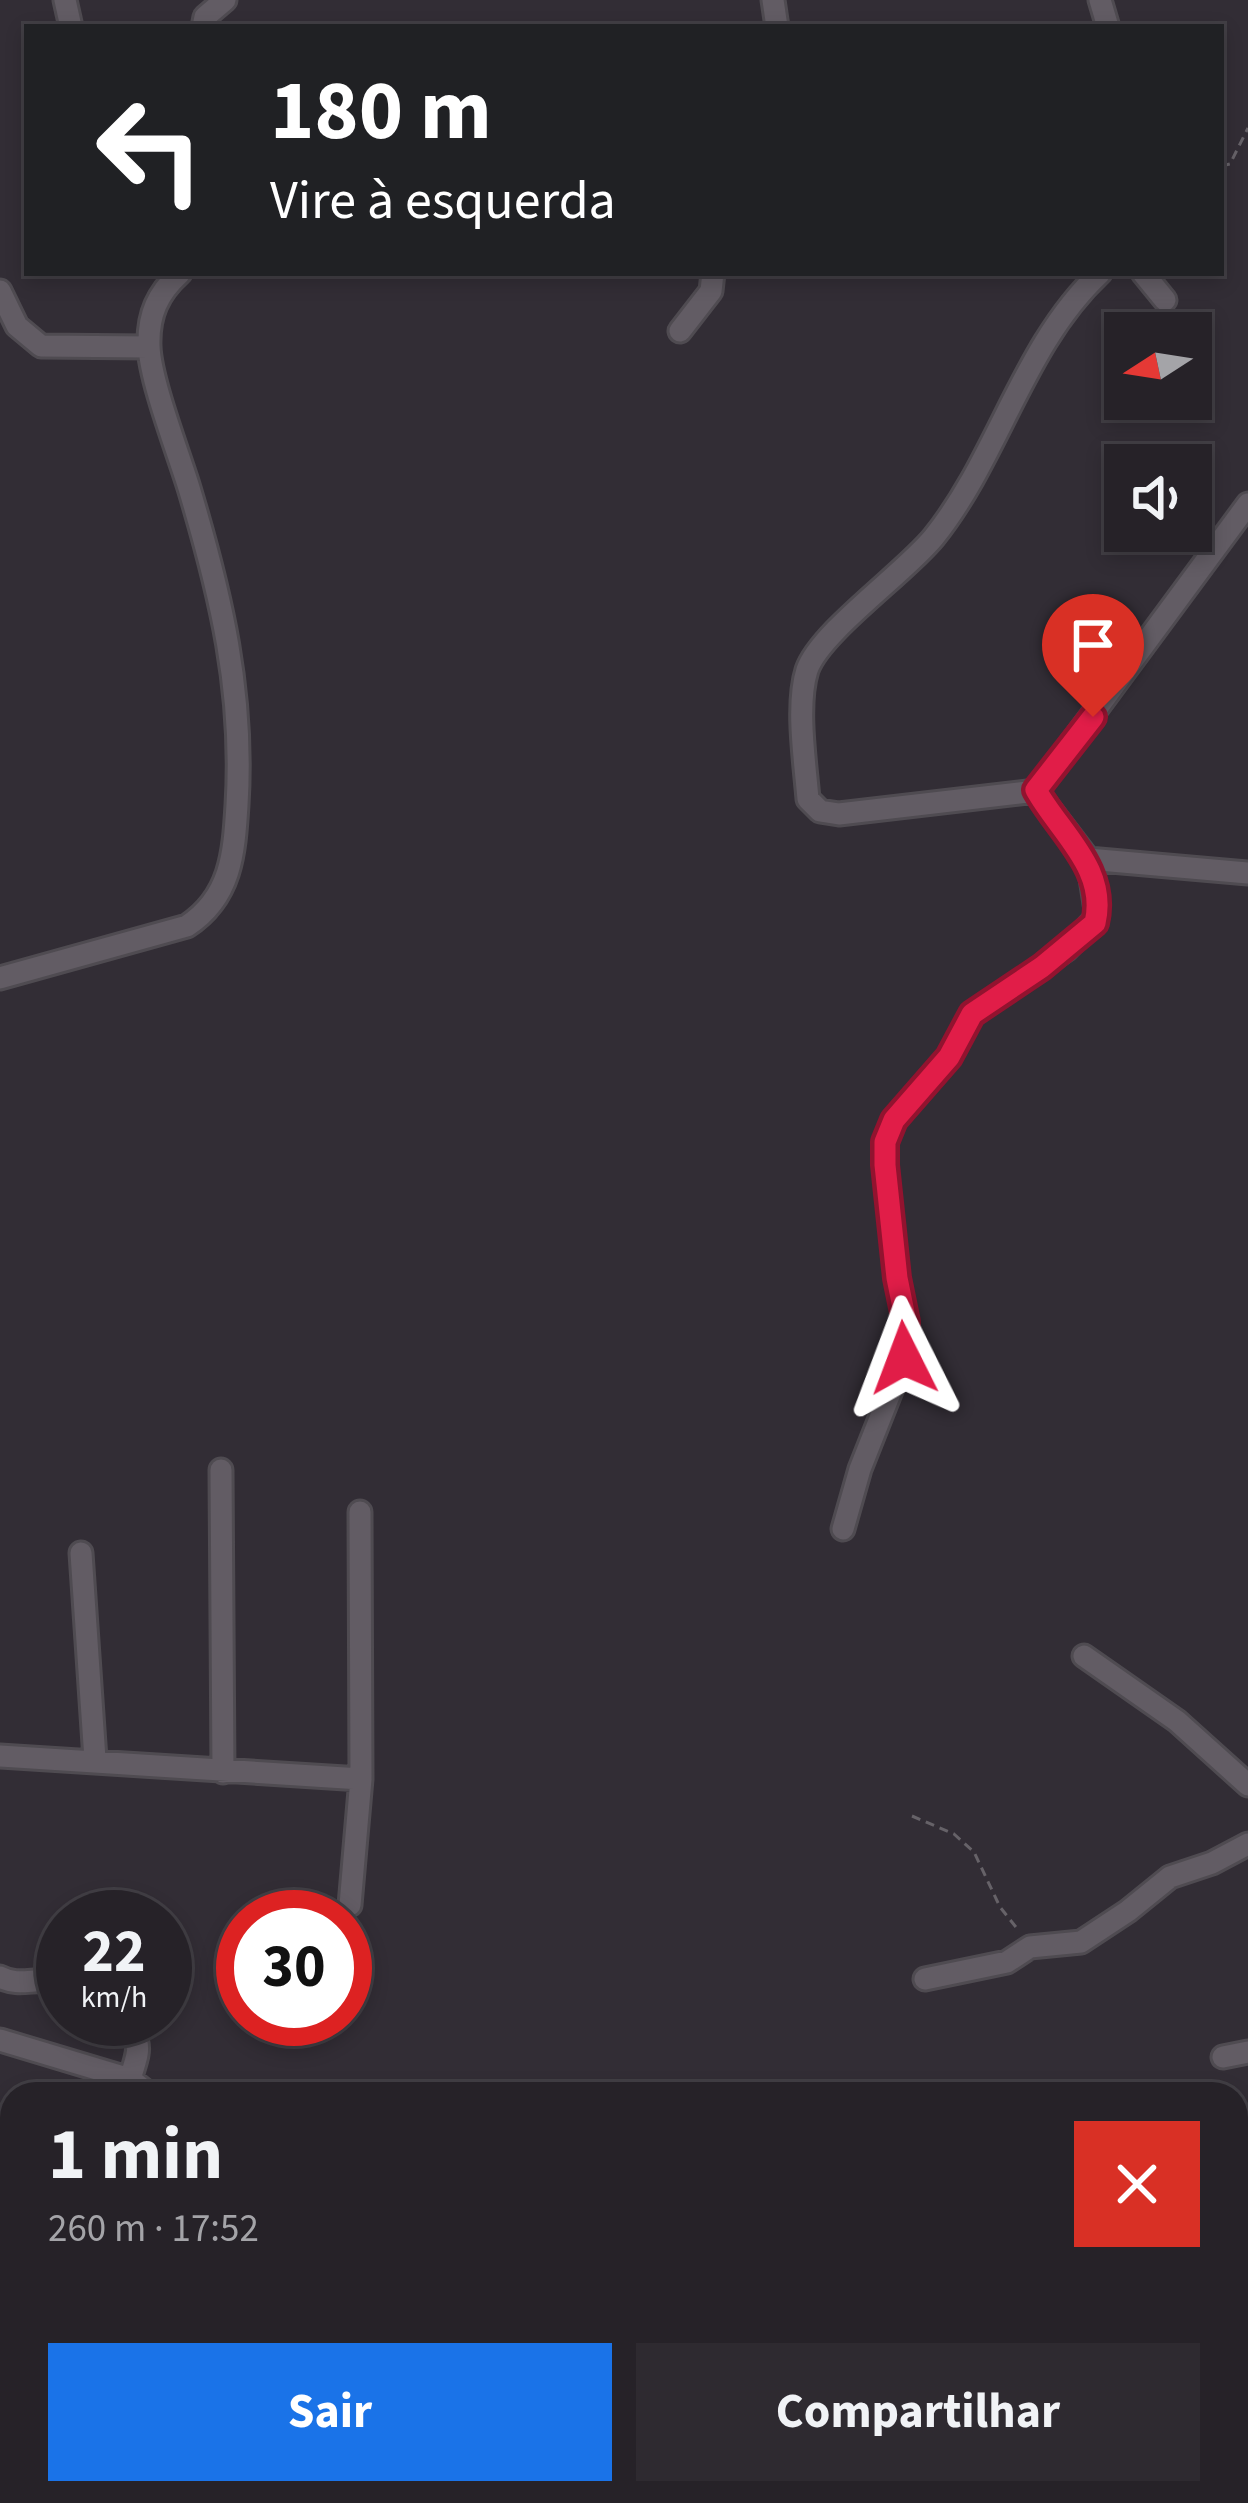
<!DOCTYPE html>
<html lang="pt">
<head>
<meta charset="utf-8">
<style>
  body { margin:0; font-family:"Source Sans 3",sans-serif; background:#2e2a30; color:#f1f3f6; height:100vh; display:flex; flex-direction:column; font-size:45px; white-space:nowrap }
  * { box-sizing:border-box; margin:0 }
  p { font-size:39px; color:#a4a4a8 }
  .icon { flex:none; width:66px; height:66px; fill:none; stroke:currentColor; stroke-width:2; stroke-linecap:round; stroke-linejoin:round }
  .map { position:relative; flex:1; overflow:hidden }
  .sheet { position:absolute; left:0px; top:2082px; width:1248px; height:423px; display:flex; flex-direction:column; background:#262228; border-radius:36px 36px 0 0; box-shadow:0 6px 18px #0003,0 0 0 3px #423f45 }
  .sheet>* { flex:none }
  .top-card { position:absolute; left:24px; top:24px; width:1200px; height:252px; border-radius:0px; box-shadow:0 6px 18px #0003,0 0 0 3px #423f45; background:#202124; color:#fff; overflow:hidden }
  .needle { width:78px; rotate:258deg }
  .fabs { position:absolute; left:1104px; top:312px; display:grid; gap:24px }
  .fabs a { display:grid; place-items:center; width:108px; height:108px; border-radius:0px; background:#262228; box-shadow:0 6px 18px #0003,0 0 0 3px #423f45; font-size:60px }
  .speed { position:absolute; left:36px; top:1890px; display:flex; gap:24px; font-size:60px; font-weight:700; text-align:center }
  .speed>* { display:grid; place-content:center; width:156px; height:156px; border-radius:50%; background:#262228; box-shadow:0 6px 18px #0003,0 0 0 3px #423f45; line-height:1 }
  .speed small { font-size:30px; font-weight:400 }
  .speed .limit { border:18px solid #d22; background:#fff; color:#111 }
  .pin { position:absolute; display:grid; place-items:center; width:102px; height:102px; color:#fff; margin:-123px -51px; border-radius:50% 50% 50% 0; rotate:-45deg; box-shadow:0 0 12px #0007 }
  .pin .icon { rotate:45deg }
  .me { position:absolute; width:132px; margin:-66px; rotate:357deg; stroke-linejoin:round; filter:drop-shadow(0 0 9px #0008) }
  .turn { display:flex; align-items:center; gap:42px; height:252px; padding:0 48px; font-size:54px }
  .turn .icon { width:156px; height:156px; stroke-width:2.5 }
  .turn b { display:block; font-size:84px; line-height:102px }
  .round { display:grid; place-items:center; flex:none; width:126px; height:126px; border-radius:0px; background:#2e2a30 }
  .summary { display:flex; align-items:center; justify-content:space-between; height:204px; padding:0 48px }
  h1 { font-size:72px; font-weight:700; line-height:90px }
  .action { display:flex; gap:24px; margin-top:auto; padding:24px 48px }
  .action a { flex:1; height:138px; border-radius:0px; background:#1a73e8; color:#fff; font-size:48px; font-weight:700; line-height:138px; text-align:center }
  .action a+a { background:#2e2a30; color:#f1f3f6 }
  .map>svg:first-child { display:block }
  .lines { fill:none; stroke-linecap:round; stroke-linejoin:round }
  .minor-casing { stroke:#4f4b51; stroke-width:27 }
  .path { stroke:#666268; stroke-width:3; stroke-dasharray:9 6; stroke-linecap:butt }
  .minor { stroke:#625c64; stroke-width:21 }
  .route-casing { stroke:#92132f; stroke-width:30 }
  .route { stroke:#e11d48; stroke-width:21 }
</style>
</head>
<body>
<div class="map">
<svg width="1248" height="2503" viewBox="0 0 1248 2503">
  <rect width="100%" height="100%" fill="#322d35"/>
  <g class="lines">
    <g class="minor-casing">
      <path id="minor" d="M65 0 71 27
        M773 0 777 27
        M1100 0 1108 27
        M203 27 205 17 225 0
        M1100 273C1023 345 999 456 934 537 906 572 820 632 807 670 796 705 805 762 808 799L820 811 839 814 1036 791 1248 504
        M1143 273 1165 300
        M0 291 17 326 41 346 149 347
        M680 331 711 291 713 273
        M1088 859 1248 873
        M0 978 187 926C231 897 234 854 237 805 244 692 221 595 189 488 178 452 150 380 149 346 148 314 158 293 180 273
        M221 1470 223 1772
        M360 1512 361 1779
        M843 1529 860 1469 904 1358 906 1321 897 1278 885 1165V1142L894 1120 949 1057 972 1014 1067 949 1097 917 1088 859 1036 791
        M81 1553 95 1759
        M1084 1656 1177 1721 1248 1785
        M0 1756 361 1779 350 1905
        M0 1977C22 1989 42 1973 63 1986
        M925 1979 1007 1962 1030 1947 1081 1942 1128 1911 1170 1877 1212 1863 1248 1844
        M112 2019C144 2040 141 2044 130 2079
        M0 2040 130 2079 149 2094
        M1223 2057 1248 2052
        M0 2304 12 2307
        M1236 2319 1248 2326
        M1236 2464 1248 2468
        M47 2503 50 2493
        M181 2503 185 2493
        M330 2503 331 2493"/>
    </g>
    <path class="path" d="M1221 166 1230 164 1248 128
      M912 1816 954 1834 974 1852 1000 1907 1019 1931"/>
    <use href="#minor" class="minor"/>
  </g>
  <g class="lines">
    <g class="route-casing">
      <path id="route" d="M904 1358 906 1322 897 1278 885 1165V1142L894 1120 949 1057 972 1014 1042 967 1095 923C1108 869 1060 833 1036 790L1093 717"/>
    </g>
    <use href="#route" class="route"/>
  </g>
</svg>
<div class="fabs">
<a><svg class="needle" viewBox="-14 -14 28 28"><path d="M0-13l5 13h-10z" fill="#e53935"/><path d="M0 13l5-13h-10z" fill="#a4a4a8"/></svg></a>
<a><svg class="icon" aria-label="sound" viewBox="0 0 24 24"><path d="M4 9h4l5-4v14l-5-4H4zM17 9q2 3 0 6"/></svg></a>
</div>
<div class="speed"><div>22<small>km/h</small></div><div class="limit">30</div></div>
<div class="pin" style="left:1093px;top:717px;background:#d93025"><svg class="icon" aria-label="arrive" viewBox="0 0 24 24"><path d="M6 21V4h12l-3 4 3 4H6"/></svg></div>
<svg class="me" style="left:904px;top:1358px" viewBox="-20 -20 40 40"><path d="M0-17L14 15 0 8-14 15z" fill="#e11d48" stroke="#fff" stroke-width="4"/></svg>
<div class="top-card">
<div class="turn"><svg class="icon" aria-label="left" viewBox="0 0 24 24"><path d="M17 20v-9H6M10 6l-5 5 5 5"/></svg><div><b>180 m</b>Vire à esquerda</div></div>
</div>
<section class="sheet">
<div class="summary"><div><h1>1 min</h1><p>260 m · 17:52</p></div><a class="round" style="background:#d93025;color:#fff"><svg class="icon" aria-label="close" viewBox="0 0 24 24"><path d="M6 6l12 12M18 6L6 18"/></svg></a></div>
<div class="action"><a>Sair</a><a>Compartilhar</a></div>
</section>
</div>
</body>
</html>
